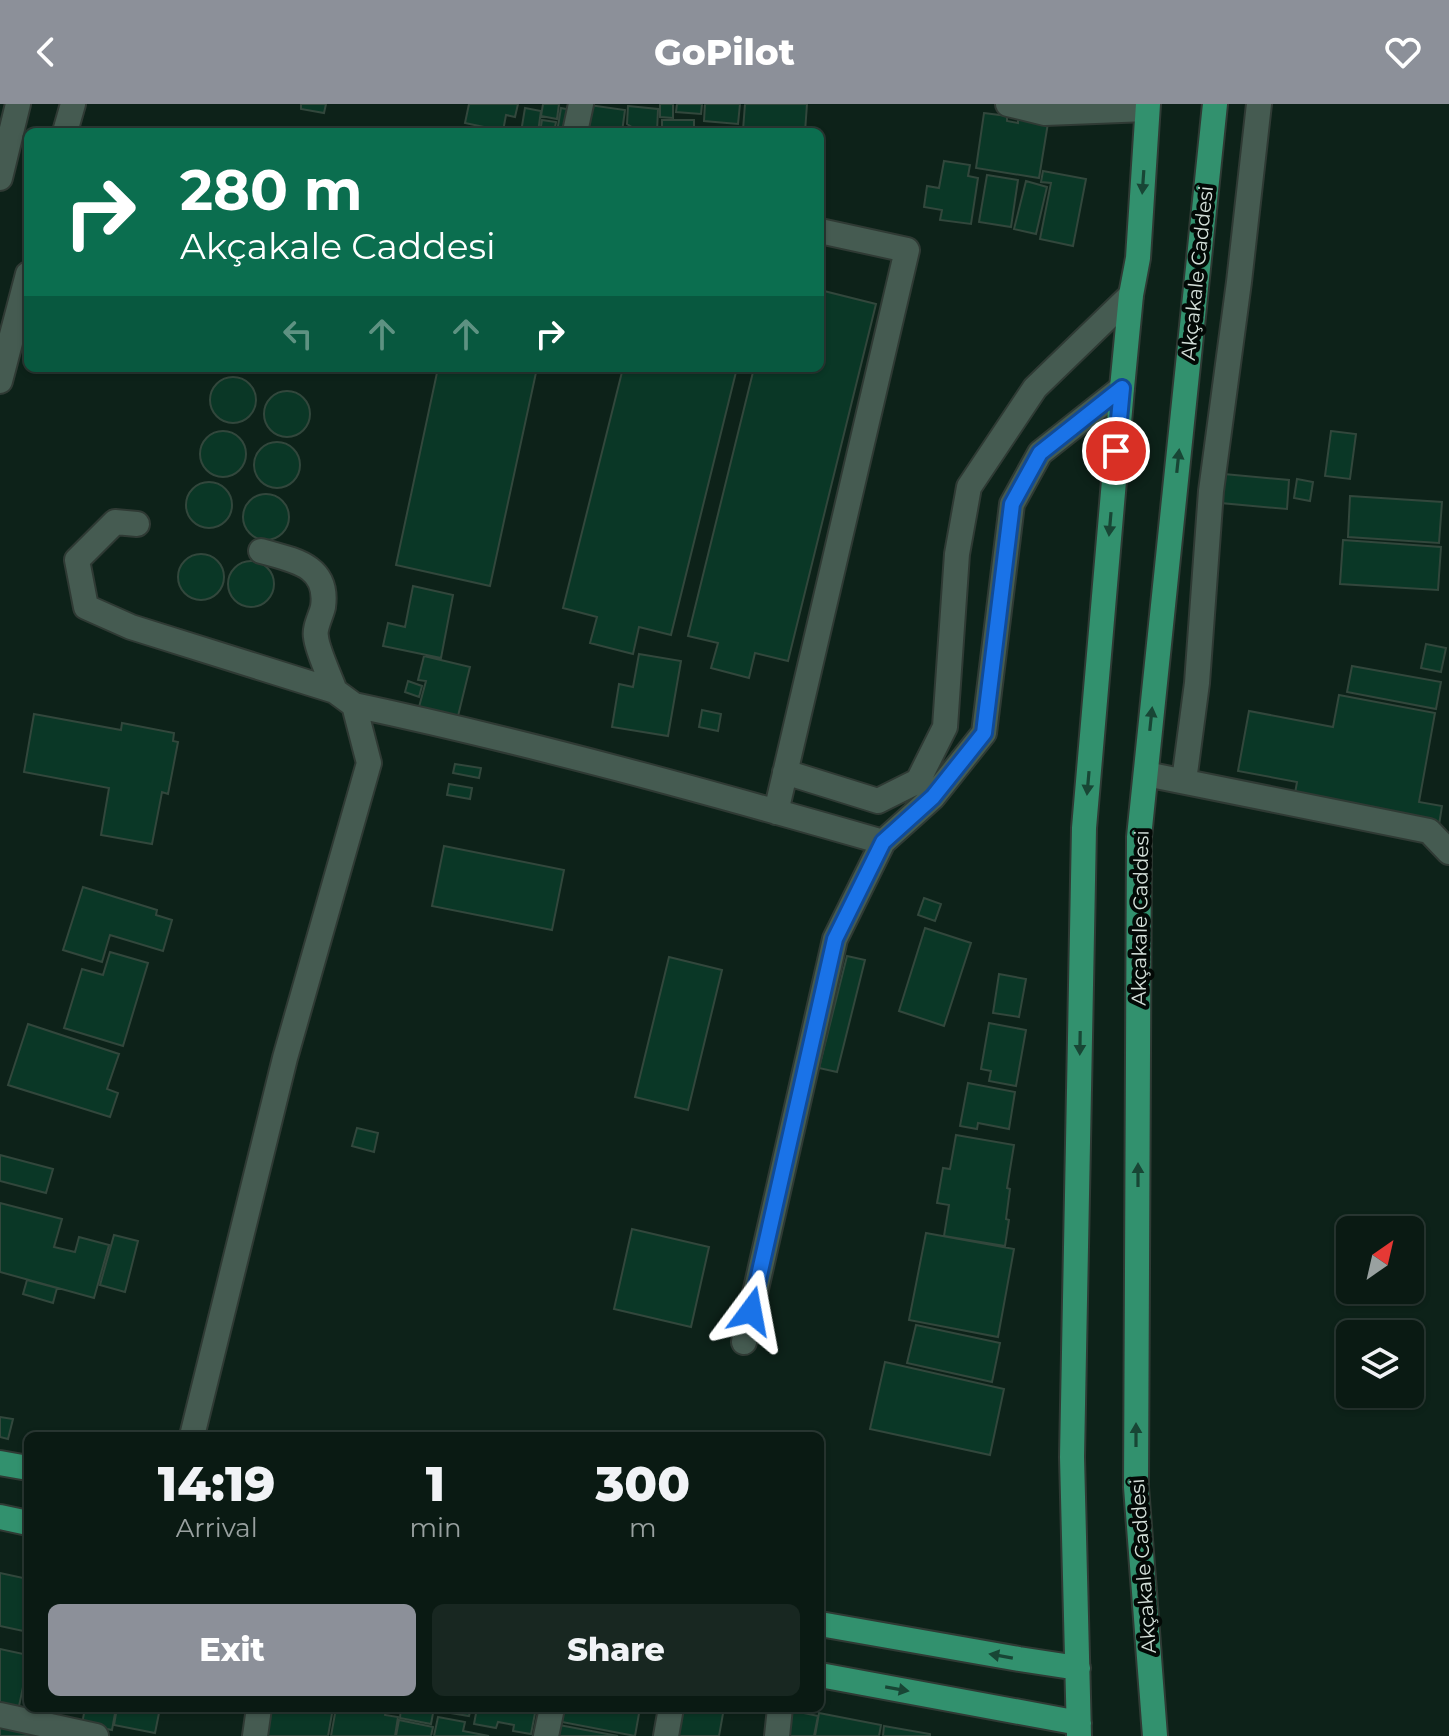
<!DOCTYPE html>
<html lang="en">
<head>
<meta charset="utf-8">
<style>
  body { margin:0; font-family:Montserrat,sans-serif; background:#182721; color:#f1f3f6; height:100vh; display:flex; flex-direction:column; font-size:30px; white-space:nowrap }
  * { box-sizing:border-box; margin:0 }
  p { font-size:26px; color:#99a1a0 }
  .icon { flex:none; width:44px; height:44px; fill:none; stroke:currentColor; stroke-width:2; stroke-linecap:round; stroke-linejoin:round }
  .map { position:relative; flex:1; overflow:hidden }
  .panel { position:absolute; left:24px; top:1328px; width:800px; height:280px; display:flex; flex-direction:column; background:#0a1a13; border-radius:12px; box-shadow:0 2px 6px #0004,0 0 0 2px #2a3833 }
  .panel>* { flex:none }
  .hud { position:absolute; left:24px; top:24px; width:800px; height:244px; border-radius:12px; box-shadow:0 2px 6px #0004,0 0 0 2px #2a3833; background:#0b6e4f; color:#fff; overflow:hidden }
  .needle { width:52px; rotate:34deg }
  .buttons { position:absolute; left:1336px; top:1112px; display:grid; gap:16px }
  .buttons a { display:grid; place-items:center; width:88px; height:88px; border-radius:12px; background:#0a1a13; box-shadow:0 2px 6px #0004,0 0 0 2px #2a3833; font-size:40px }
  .pin { position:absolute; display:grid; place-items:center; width:68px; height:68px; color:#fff; margin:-34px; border:4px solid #fff; border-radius:50%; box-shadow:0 2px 8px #0007 }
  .me { position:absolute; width:88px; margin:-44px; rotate:13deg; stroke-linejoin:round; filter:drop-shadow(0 0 6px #0008) }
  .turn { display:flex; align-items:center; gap:28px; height:168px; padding:0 24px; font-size:36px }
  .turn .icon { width:104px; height:104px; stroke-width:2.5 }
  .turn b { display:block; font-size:56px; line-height:68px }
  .lanes { display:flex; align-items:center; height:76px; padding:0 24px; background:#0003; justify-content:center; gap:40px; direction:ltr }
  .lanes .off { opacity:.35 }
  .eta { display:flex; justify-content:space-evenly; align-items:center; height:136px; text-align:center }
  .eta b { font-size:48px; font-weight:800; line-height:56px }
  .button { display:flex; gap:16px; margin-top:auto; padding:16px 24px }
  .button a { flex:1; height:92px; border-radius:12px; background:#8c9099; color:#fff; font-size:32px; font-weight:800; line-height:92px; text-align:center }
  .button a+a { background:#182721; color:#f1f3f6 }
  header { display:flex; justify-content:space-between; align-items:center; height:104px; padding:0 24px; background:#8c9099; color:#fff; font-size:36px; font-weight:800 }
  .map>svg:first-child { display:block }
  .building { fill:#0a3726; stroke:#32473c; stroke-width:2 }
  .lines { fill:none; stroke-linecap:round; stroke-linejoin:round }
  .minor-casing { stroke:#2f3a34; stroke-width:28 }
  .major-casing { stroke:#2f3a34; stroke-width:28 }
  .minor { stroke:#455b51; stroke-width:24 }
  .major { stroke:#32916e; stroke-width:24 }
  .oneway { fill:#184635 }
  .route-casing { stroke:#114b97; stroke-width:20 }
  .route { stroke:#1a73e8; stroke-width:14 }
  .labels { text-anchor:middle; stroke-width:8; stroke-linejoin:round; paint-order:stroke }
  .street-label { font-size:20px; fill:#d4e0da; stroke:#030906 }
</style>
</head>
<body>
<header><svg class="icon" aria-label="back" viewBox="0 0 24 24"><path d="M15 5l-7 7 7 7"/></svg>GoPilot<svg class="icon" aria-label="heart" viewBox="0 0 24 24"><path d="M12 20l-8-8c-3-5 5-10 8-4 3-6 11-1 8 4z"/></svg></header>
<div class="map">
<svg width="1449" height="1632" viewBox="0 0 1449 1632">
  <rect width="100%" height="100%" fill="#0d2219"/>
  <path class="building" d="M301 0H326L324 9 301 5Z
    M469 0H518L515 13 506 11 503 27 465 19Z
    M543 0H559L557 15 541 12Z
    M660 0H673V14L660 13Z
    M677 0H702L701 10 676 8Z
    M705 0H740L738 20 704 17Z
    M745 0H807L805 28 743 26Z
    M589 1 625 6 622 28H585Z
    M628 2 658 5 657 28H640L627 20Z
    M525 4 541 7 538 28H521Z
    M561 4 572 6 569 28H557Z
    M984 9 1007 12V17L1018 19V14L1048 19 1039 74 976 64Z
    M542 16 556 18 554 28H540Z
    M662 16H694V28H662Z
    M944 57 970 61 968 72 978 74 971 120 940 116 942 106 924 103 927 82 939 84Z
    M1043 67 1086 75 1073 142 1040 135 1051 79 1041 78Z
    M987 71 1018 76 1011 123 979 118Z
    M1026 77 1047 83 1036 130 1014 125Z
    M820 186 876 200 788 557 755 549 749 574 711 564 718 539 688 532 754 264H820Z
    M438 264H537L490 482 396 461Z
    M623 264H737L671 531 639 523 633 550 590 539 597 513 563 504Z
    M210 296a23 23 0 1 1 46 0a23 23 0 1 1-46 0Z
    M264 310a23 23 0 1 1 46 0a23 23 0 1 1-46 0Z
    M200 350a23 23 0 1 1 46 0a23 23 0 1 1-46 0Z
    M1331 327 1356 330 1350 375 1325 372Z
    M254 361a23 23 0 1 1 46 0a23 23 0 1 1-46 0Z
    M1224 370 1289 376 1287 405 1221 399Z
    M1297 375 1313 378 1310 397 1294 394Z
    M186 401a23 23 0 1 1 46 0a23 23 0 1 1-46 0Z
    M243 413a23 23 0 1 1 46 0a23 23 0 1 1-46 0Z
    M1350 392 1442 398 1439 439 1348 433Z
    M1343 436 1441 443 1438 486 1340 480Z
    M178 473a23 23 0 1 1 46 0a23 23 0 1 1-46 0Z
    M228 480a23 23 0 1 1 46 0a23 23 0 1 1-46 0Z
    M413 482 453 491 441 554 383 542 388 519 405 523Z
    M1426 540 1446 544 1441 568 1421 564Z
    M639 550 681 557 668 632 612 623 619 580 633 583Z
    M424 552 470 563 458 612 419 603 426 577 418 576Z
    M1352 562 1441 578 1436 605 1347 588Z
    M408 577 422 582 419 593 405 588Z
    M1339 591 1435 609 1419 698 1442 702 1439 721 1294 695 1297 678 1238 667 1249 607 1333 623Z
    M702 606 721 610 718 627 699 623Z
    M34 610 121 626 122 619 174 629 173 637 178 638 168 690 162 688 152 740 101 731 109 684 24 668Z
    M455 660 481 664 479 674 453 669Z
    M449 680 472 684 470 695 447 691Z
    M444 742 564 766 552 826 432 802Z
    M83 783 157 806 156 811 172 816 163 847 110 831 102 858 63 846Z
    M924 794 941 800 935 817 918 811Z
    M925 824 971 839 944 922 899 907Z
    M110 848 148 859 123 942 64 924 82 865 103 871Z
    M847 852 865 856 837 968 819 964Z
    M669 853 722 866 688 1006 635 993Z
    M999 870 1026 875 1019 913 993 909Z
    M989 919 1026 926 1016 982 989 977 991 967 981 965Z
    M28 920 119 950 107 985 118 989 110 1013 8 981Z
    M968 979 1015 988 1009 1025 978 1019 977 1025 960 1022Z
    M357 1024 378 1029 374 1048 352 1042Z
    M956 1031 1014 1041 1007 1084 1010 1085 1006 1115 1009 1116 1005 1142 944 1132 949 1101 937 1099 943 1064 950 1065Z
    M0 1051 53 1065 46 1089 0 1077Z
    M0 1099 62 1115 54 1143 75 1148 79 1133 109 1141 94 1194 0 1168Z
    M632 1125 709 1143 691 1223 614 1205Z
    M926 1129 1014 1145 998 1233 909 1216Z
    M114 1131 138 1137 125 1188 100 1181Z
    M27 1176 57 1184 53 1199 23 1190Z
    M916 1221 1000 1239 992 1278 907 1259Z
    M885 1258 1004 1285 990 1351 870 1325Z
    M0 1313 13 1315 8 1335 0 1333Z
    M0 1469 28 1475V1528L0 1522Z
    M0 1545 28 1551V1559L18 1607 0 1603Z
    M85 1604H116L112 1626 82 1620Z
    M117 1604H160L155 1629 114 1621Z
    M269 1604H333L328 1632H264Z
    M336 1604H386L385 1611 398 1613 395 1632H331Z
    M401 1604H434L431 1620 400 1614Z
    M439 1604H471L469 1612 438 1607Z
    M477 1604H536L531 1630 513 1627 514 1621 498 1618 496 1624 474 1620Z
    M564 1604H640L635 1632 562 1618Z
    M681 1604H724L719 1632H676Z
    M785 1605 818 1612 814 1632H780Z
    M819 1609 881 1621 879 1632H815Z
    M438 1613 465 1618 463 1627 489 1632H434Z
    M399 1616 433 1623 431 1632H396Z
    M0 1619 56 1632H0Z
    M559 1621 618 1632H557Z
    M884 1622 930 1630V1632H883Z"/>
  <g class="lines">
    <g class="minor-casing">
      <path id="minor" d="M1008 0 1045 9 1147 5
        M65 28 73 0
        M575 28 581 0
        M0 74 18 0
        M0 277 28 170
        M137 420 115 418 77 456 86 503 131 523 335 587 354 601 369 659 285 954 192 1332
        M261 447C293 456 329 461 323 503 321 512 314 524 316 533 317 546 330 573 335 587
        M354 601C532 639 708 688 883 738L933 693 984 629 1012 400 1040 349 1122 284
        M785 668 878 697 918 677 945 623 957 450 969 383 1035 284 1131 191
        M1146 670 1429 727 1449 748
        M1184 677 1197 579 1211 387 1239 178 1259 0
        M776 708 907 146 820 127
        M744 1238 835 835 883 738
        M0 1611 96 1632
        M255 1632 259 1604
        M546 1632 552 1604
        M666 1632 671 1604
        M777 1632 780 1604"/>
    </g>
    <g class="major-casing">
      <path id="major" d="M0 1359 28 1364
        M0 1413 28 1419
        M820 1520 1019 1555 1078 1564
        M820 1571 1079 1619
        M1079 1632 1072 1353 1084 724 1122 284 1131 191 1138 154 1148 0
        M1155 1632 1136 1383 1139 733 1215 0"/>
    </g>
    <use href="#minor" class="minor"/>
    <use href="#major" class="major"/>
  </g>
  <defs><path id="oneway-solid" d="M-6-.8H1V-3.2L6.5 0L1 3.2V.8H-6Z" transform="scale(2)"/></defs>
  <g class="oneway">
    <use href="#oneway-solid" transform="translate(1143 78) rotate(94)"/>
    <use href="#oneway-solid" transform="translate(1178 357) rotate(-84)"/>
    <use href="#oneway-solid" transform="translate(1110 420) rotate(95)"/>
    <use href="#oneway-solid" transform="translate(1151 615) rotate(-84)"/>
    <use href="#oneway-solid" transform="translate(1088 679) rotate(95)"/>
    <use href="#oneway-solid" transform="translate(1080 939) rotate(91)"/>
    <use href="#oneway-solid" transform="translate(1138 1071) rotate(-90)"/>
    <use href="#oneway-solid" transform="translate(1136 1331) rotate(-90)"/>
    <use href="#oneway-solid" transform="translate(1001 1552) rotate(-170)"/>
    <use href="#oneway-solid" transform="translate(897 1585) rotate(10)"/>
  </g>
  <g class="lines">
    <g class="route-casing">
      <path id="route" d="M751 1207 835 835 883 738 933 693 984 629 1012 400 1040 349 1122 284 1116 347"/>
    </g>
    <use href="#route" class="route"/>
  </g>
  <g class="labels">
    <g class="street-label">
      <text transform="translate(1197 169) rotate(-84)" y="7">Akçakale Caddesi</text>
      <text transform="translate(1140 814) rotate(-89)" y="7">Akçakale Caddesi</text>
      <text transform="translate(1143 1462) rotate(-94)" y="7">Akçakale Caddesi</text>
    </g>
  </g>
</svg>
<div class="buttons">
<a><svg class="needle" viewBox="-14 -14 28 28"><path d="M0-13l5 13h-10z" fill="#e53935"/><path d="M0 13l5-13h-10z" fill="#99a1a0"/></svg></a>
<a><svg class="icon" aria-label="layers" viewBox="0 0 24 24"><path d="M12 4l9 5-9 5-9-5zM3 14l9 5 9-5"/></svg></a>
</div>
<div class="pin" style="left:1116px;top:347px;background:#d93025"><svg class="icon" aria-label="arrive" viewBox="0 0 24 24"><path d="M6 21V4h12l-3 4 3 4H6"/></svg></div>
<svg class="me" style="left:751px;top:1207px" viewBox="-20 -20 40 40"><path d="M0-17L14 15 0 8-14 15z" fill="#1a73e8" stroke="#fff" stroke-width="4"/></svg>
<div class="hud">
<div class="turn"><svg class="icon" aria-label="right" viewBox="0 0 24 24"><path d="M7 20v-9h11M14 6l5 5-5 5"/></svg><div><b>280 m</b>Akçakale Caddesi</div></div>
<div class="lanes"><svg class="icon off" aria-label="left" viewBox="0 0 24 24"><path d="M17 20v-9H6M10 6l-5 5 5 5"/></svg><svg class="icon off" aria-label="ahead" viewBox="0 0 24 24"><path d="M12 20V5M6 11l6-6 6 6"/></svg><svg class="icon off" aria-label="ahead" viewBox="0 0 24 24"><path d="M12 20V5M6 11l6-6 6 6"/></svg><svg class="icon" aria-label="right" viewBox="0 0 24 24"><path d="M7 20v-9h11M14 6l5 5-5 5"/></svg></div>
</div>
<section class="panel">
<div class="eta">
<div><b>14:19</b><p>Arrival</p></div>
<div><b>1</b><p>min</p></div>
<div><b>300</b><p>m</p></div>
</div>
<div class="button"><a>Exit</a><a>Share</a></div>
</section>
</div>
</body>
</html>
